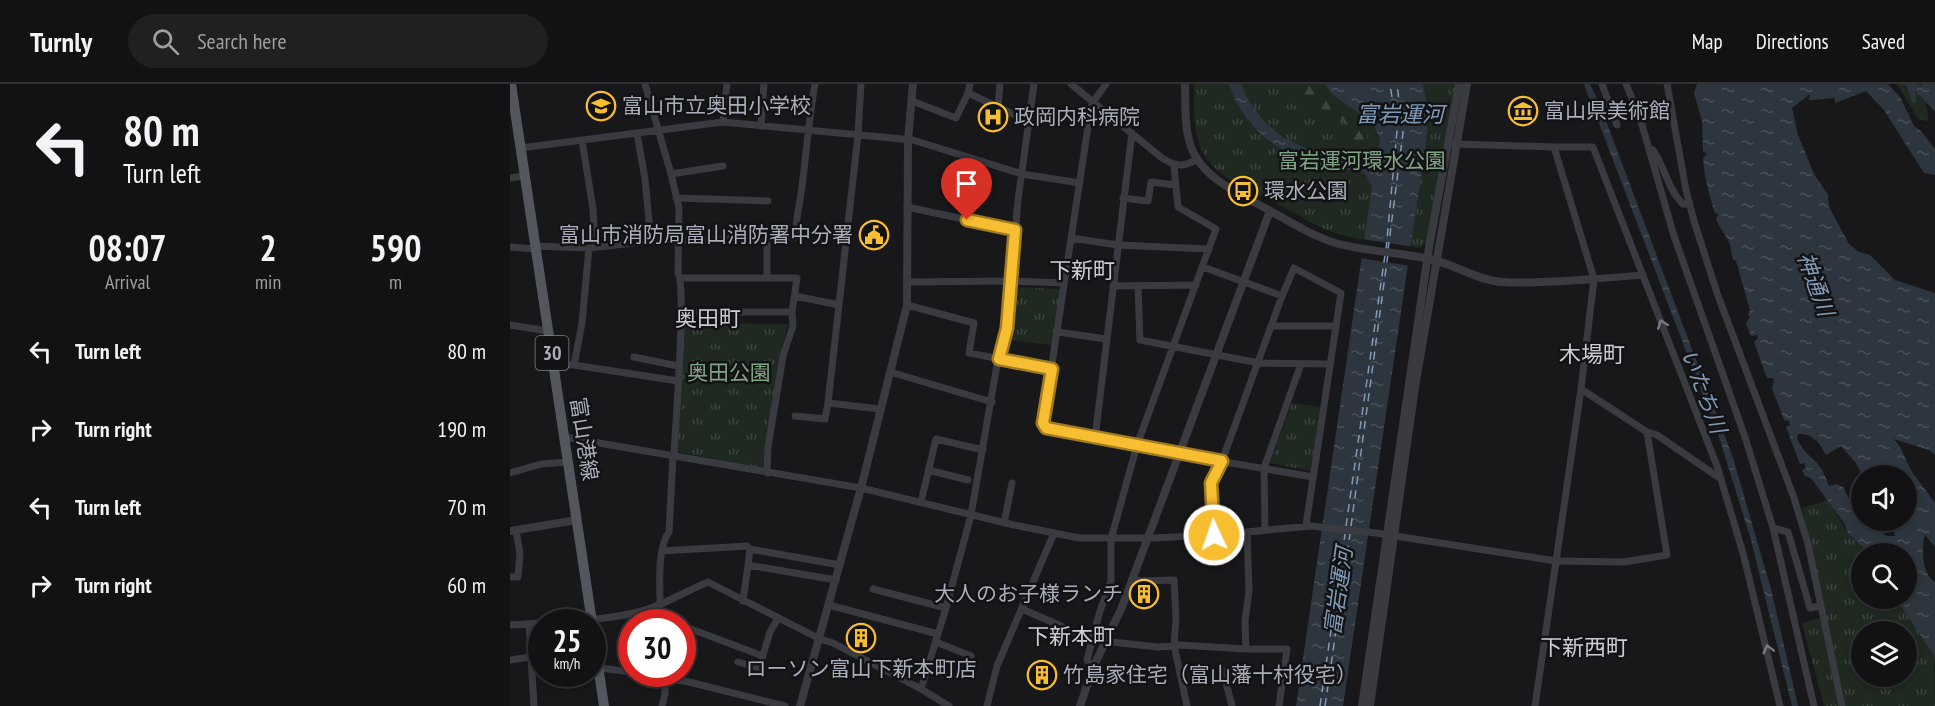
<!DOCTYPE html>
<html lang="en">
<head>
<meta charset="utf-8">
<style>
  body { margin:0; font-family:"PT Sans Narrow","Noto Sans JP",sans-serif; background:#1f2022; color:#f1f3f6; height:100vh; display:flex; flex-direction:column; font-size:22px; white-space:nowrap }
  * { box-sizing:border-box; margin:0 }
  p { font-size:20px; color:#9c9ea0 }
  .icon { flex:none; width:33px; height:33px; fill:none; stroke:currentColor; stroke-width:2; stroke-linecap:round; stroke-linejoin:round }
  .map { position:relative; flex:1; overflow:hidden }
  .side { display:flex; flex-direction:column; background:#121214; width:510px }
  .side>* { flex:none }
  .hud { background:#121214; color:#f1f3f6; overflow:hidden }
  .controls { position:absolute; left:1341px; top:381px; display:grid; gap:12px }
  .controls a { display:grid; place-items:center; width:66px; height:66px; border-radius:50%; background:#121214; box-shadow:0 3px 9px #0003,0 0 0 2px #313234; font-size:30px }
  .speed { position:absolute; left:18px; top:525px; display:flex; gap:12px; font-size:30px; font-weight:700; text-align:center }
  .speed>* { display:grid; place-content:center; width:78px; height:78px; border-radius:50%; background:#121214; box-shadow:0 3px 9px #0003,0 0 0 2px #313234; line-height:1 }
  .speed small { font-size:15px; font-weight:400 }
  .speed .limit { border:9px solid #d22; background:#fff; color:#111 }
  .pin { position:absolute; display:grid; place-items:center; width:51px; height:51px; color:#fff; margin:-62px -26px; border-radius:50% 50% 50% 0; rotate:-45deg; box-shadow:0 0 6px #0007 }
  .pin .icon { rotate:45deg }
  .me { position:absolute; width:66px; margin:-33px; rotate:357deg; stroke-linejoin:round; filter:drop-shadow(0 0 4px #0008) }
  .turn { display:flex; align-items:center; gap:21px; height:126px; padding:0 24px; font-size:27px }
  .turn .icon { width:78px; height:78px; stroke-width:2.5 }
  .turn b { display:block; font-size:42px; line-height:51px }
  .eta { display:flex; justify-content:space-evenly; align-items:center; height:102px; text-align:center }
  .eta b { font-size:36px; font-weight:700; line-height:42px }
  ul { padding:0; list-style:none }
  li { display:flex; align-items:center; gap:18px; height:78px; padding:0 24px }
  li div { flex:1 }
  li b { display:block; font-size:22px }
  li em { font-style:normal }
  header { display:flex; align-items:center; gap:36px; box-sizing:border-box; height:84px; padding:0 30px; background:#121214; border-bottom:2px solid #313234 }
  header strong { font-size:28px }
  nav { display:flex; gap:33px; margin-inline-start:auto; font-size:21px }
  .search { width:420px; height:54px; background:#1f2022; display:flex; align-items:center; gap:15px; box-sizing:border-box; padding:0 21px; border-radius:33px; color:#9c9ea0; font-size:22px }
  main { display:flex; flex:1; min-height:0 }
  .map>svg:first-child { display:block }
  .grass { fill:url(#grass-tufts); fill-rule:evenodd }
  .forest { fill:url(#forest-firs) }
  .water { fill:url(#water-ripples); fill-rule:evenodd }
  .pier { fill:#18181a }
  .lines { fill:none; stroke-linecap:round; stroke-linejoin:round }
  .ferry { stroke:#809ab6; stroke-width:1.5; stroke-dasharray:8 6; stroke-linecap:butt }
  .minor { stroke:#3a3b41; stroke-width:7 }
  .tertiary { stroke:#3a3b41; stroke-width:8 }
  .primary { stroke:#54565e; stroke-width:10 }
  .oneway { stroke:#777a84 }
  .route-casing { stroke:#a17c20; stroke-width:15 }
  .route { stroke:#f8be32; stroke-width:10 }
  .labels { text-anchor:middle; stroke-width:5; stroke-linejoin:round; paint-order:stroke }
  .shield { fill:#131315; stroke:#7c8088; stroke-width:1.5 }
  .shield-label { font-size:20px; font-weight:bold; fill:#a9aeba }
  .poi-label { font-size:21px; fill:#a9aeba; stroke:#131315; text-anchor:start }
  .park-label { font-size:21px; fill:#80a584; stroke:#131315 }
  .street-label { font-size:21px; fill:#a9aeba; stroke:#131315 }
  .water-label { font-size:22px; font-style:italic; fill:#809ab6; stroke:#131315 }
  .neighbourhood-label { font-size:22px; fill:#cbcdd6; stroke:#131315 }
</style>
</head>
<body>
<header>
<strong>Turnly</strong>
<div class="search"><svg class="icon" aria-label="search" viewBox="0 0 24 24"><circle cx="10" cy="10" r="6"/><path d="M15 15l6 6"/></svg>Search here</div>
<nav><a>Map</a><a>Directions</a><a>Saved</a></nav>
</header>
<main>
<section class="side">
<div class="hud">
<div class="turn"><svg class="icon" aria-label="left" viewBox="0 0 24 24"><path d="M17 20v-9H6M10 6l-5 5 5 5"/></svg><div><b>80 m</b>Turn left</div></div>
</div>
<div class="eta">
<div><b>08:07</b><p>Arrival</p></div>
<div><b>2</b><p>min</p></div>
<div><b>590</b><p>m</p></div>
</div>
<ul>
<li><svg class="icon" aria-label="left" viewBox="0 0 24 24"><path d="M17 20v-9H6M10 6l-5 5 5 5"/></svg><div><b>Turn left</b></div><em>80 m</em></li>
<li><svg class="icon" aria-label="right" viewBox="0 0 24 24"><path d="M7 20v-9h11M14 6l5 5-5 5"/></svg><div><b>Turn right</b></div><em>190 m</em></li>
<li><svg class="icon" aria-label="left" viewBox="0 0 24 24"><path d="M17 20v-9H6M10 6l-5 5 5 5"/></svg><div><b>Turn left</b></div><em>70 m</em></li>
<li><svg class="icon" aria-label="right" viewBox="0 0 24 24"><path d="M7 20v-9h11M14 6l5 5-5 5"/></svg><div><b>Turn right</b></div><em>60 m</em></li>
</ul>
</section>
<div class="map">
<svg width="1425" height="622" viewBox="0 0 1425 622">
  <defs>
    <pattern id="grass-tufts" width="24" height="20" patternUnits="userSpaceOnUse" patternTransform="scale(1.5)"><rect width="24" height="20" fill="#1f2821"/><path d="M3 7l-1-3M5 7V3M7 7l1-3M15 17l-1-3M17 17v-4M19 17l1-3" fill="none" stroke="#3d453f"/></pattern>
    <pattern id="forest-firs" width="22" height="20" patternUnits="userSpaceOnUse" patternTransform="scale(1.5)"><rect width="22" height="20" fill="#1f2821"/><path d="M5 1l3.5 6h-7zM16 11l3.5 6h-7z" fill="#3d453f"/></pattern>
    <pattern id="water-ripples" width="26" height="14" patternUnits="userSpaceOnUse" patternTransform="scale(1.5)"><rect width="26" height="14" fill="#2d363e"/><path d="M2 4q2-2 4 0t4 0M15 11q2-2 4 0t4 0" fill="none" stroke="#495158"/></pattern>
  </defs>
  <rect width="100%" height="100%" fill="#18181a"/>
  <path class="grass" d="M684 0H945L917 158 910 164C883 160 854 158 828 150 809 144 792 133 775 124 748 109 711 98 695 72 682 52 684 23 684 0Z
    M1387 0H1412L1419 37 1408 35Z
    M501 203 551 205 542 261 496 256Z
    M174 239 278 240 269 274 253 384 168 368Z
    M782 319 810 323 801 387 760 379Z
    M1317 415 1338 449 1359 469 1352 470V514L1386 515 1424 571 1425 622H1314L1292 539 1317 532 1292 424 1313 418ZM1352 548H1396V592H1352Z"/>
  <path class="forest" d="M779 0 785 2 788 0H812C824 16 843 25 858 38L861 43 857 50 858 60 848 63 837 55C837 52 837 49 837 46 833 21 791 28 779 0Z"/>
  <path class="water" d="M719 0H731C739 22 754 39 773 53 788 64 877 96 869 54 864 27 824 22 816 0H913C918 21 918 37 916 58L833 622H786L862 103 856 91 850 87C835 85 819 84 804 79 764 67 732 40 719 0Z
    M1074 0H1080L1090 21 1223 374 1261 505 1288 622H1282L1241 456 1210 356Z
    M1187 0H1378L1390 13 1404 42 1411 47 1425 65V91L1414 89 1374 26 1356 7 1325 19V14L1299 16 1300 10 1282 24 1288 51 1304 90 1318 111 1319 123 1339 160 1349 168 1360 171 1385 196 1425 209V371L1419 366 1384 355 1390 363 1402 388 1425 419V463L1415 451C1411 463 1412 491 1425 498V581L1424 571 1386 515 1396 514V470L1359 469 1338 449 1334 439 1301 394 1295 392 1292 386 1296 384 1294 379 1290 380 1276 343 1280 341 1279 337 1274 336 1262 304 1264 298 1263 294H1257L1244 258 1248 254 1247 251 1241 252 1236 239 1240 233 1238 231 1240 226 1226 177 1223 175C1221 169 1221 161 1218 156 1214 148 1208 142 1206 134L1208 132 1207 129 1205 130C1200 112 1194 93 1193 74L1197 70 1193 67 1192 37 1184 9ZM1288 350C1303 349 1310 359 1316 371L1331 362 1346 379 1352 391 1396 392V436L1382 437 1385 452H1376L1369 445V437L1352 436 1351 430 1341 419 1333 403 1327 400 1319 402C1316 394 1313 386 1307 379 1298 370 1292 366 1287 355Z
    M1394 0H1408L1411 3 1412 0H1425V28L1405 6 1406 19 1402 18 1397 2Z"/>
  <path class="pier" d="M852 155 904 163 901 182 850 174Z"/>
  <g class="lines">
    <path class="ferry" d="M876 166 887 47 880 0
      M878 166 893 49 887 0
      M836 442 875 171
      M841 442 878 170
      M810 622 835 450
      M815 622 840 450"/>
    <path class="minor" d="M135 0 161 90 169 124 168 189C177 204 165 345 164 372
      M351 0 348 51 318 319 370 325
      M561 0 652 74C665 82 674 84 687 75
      M596 0 583 18 581 23 533 339 536 344 674 371 803 393
      M1092 0 1107 41
      M1116 0 1130 34 1164 152 1235 353 1263 444 1304 622
      M1157 0 1176 106 1184 137 1207 209 1284 414 1298 460 1332 622
      M458 9 520 38
      M402 17 446 34 458 9 460 0
      M488 23 490 0
      M213 38 217 0
      M251 42 254 0
      M127 49 135 95 141 157
      M72 56 83 125 85 163
      M944 60 1044 63 1084 195 1071 305 1025 622
      M1044 63H1083L1207 382 1233 469 1270 622
      M10 64 213 38 403 56 512 90 570 99
      M1143 66C1155 83 1158 106 1173 120H1180
      M161 90 213 82
      M0 94 15 92
      M166 114 258 117
      M613 114 638 117 641 98 665 101
      M397 123 505 146
      M257 153V194
      M561 154 608 161 699 165
      M26 162 79 164 141 157 286 153C285 139 288 129 290 116 296 77 298 39 305 0
      M0 163 26 165
      M693 183 772 212
      M171 194H287L282 228 283 242 273 272 258 363 257 389
      M1084 195 1133 191
      M397 198 500 197 554 199
      M603 202 686 201
      M628 202 630 256 749 279 820 280
      M285 212 329 221
      M397 221 464 239 459 269 542 285
      M171 228H282
      M0 241 38 247
      M762 242H826
      M548 248 596 255
      M124 273 168 282
      M43 280 64 281 72 239 79 164
      M64 281 168 297
      M380 288 482 318
      M1071 305 1137 348 1147 351 1211 395
      M285 332 315 335 318 319
      M54 353 351 404 504 441 569 454H643L704 451 801 442 866 449 1046 477 1114 478 1157 471 1137 348
      M585 354 622 49
      M418 386 458 396
      M0 389 31 380 58 378
      M411 418 426 355 473 366
      M494 439 502 399
      M1263 444 1278 448 1300 524 1310 522
      M755 445 754 384 791 280
      M704 451 701 399 712 377 772 212 784 184 831 209 796 441
      M152 467 237 462 240 465
      M0 493H8L10 470 6 446
      M622 495 630 497 664 496 666 534 664 561 677 622
      M326 496 238 481 240 465 330 481
      M363 505 436 524
      M233 517 238 481
      M150 521C150 501 147 464 159 448L163 372
      M319 521 428 550
      M146 522 149 538
      M512 525 583 556 648 563 669 561 736 565H777L769 622
      M40 538C76 536 117 535 151 520 167 513 181 505 198 498L310 555 323 559 411 605 439 622
      M19 540 24 622
      M0 541 32 539
      M172 545H181L253 572
      M121 549 122 557
      M426 558 461 572
      M736 565 735 537 739 507 737 448
      M0 576 21 573
      M228 578 249 584 260 548 268 534
      M89 584 122 588
      M583 584 577 576 590 527 601 497V455L627 361 706 145 668 123 664 82
      M713 587 722 622
      M129 590 179 598 275 622
      M411 605 436 524 461 431 488 275 497 244 508 116 524 0
      M152 622 155 610V592
      M477 622 487 582 544 449"/>
    <path class="tertiary" d="M675 0C676 25 673 53 687 75 702 97 722 105 744 118 771 132 797 150 825 159 858 168 892 168 924 176 947 182 970 197 993 198 1023 200 1054 197 1084 195
      M0 447 67 436
      M290 622 351 404 397 221 398 55 403 0
      M570 622 583 584 612 523 760 127
      M852 622 919 163 949 0
      M860 622 905 303 957 0"/>
    <path class="primary" d="M1 0 82 538
      M82 541 94 622"/>
  </g>
  <defs><path id="oneway-chevron" d="M-2-3.5L2.5 0L-2 3.5" fill="none" stroke-width="1.6" stroke-linecap="round" stroke-linejoin="round" transform="scale(1.5)"/></defs>
  <g class="oneway">
    <use href="#oneway-chevron" transform="translate(1152 240) rotate(-111)"/>
    <use href="#oneway-chevron" transform="translate(1258 565) rotate(-104)"/>
  </g>
  <g class="lines">
    <g class="route-casing">
      <path id="route" d="M457 136 505 146 497 244 489 275 542 285 533 339 536 344 712 377 701 399 704 451"/>
    </g>
    <use href="#route" class="route"/>
  </g>
  <defs>
    <g id="school-ring" transform="scale(1.5)"><circle r="9.5" fill="#131315" stroke="#f8be32" stroke-width="1.5"/><path d="M0-5L7-2L0 1L-7-2ZM-4 1L0 2.5L4 1V4Q0 6-4 4Z" fill="#f8be32"/></g>
    <g id="museum-ring" transform="scale(1.5)"><circle r="9.5" fill="#131315" stroke="#f8be32" stroke-width="1.5"/><path d="M0-6L6-3V-2H-6V-3ZM-5-1h2V3h-2ZM-1-1h2V3h-2ZM3-1h2V3H3ZM-6 4H6V6H-6Z" fill="#f8be32"/></g>
    <g id="hospital-ring" transform="scale(1.5)"><circle r="9.5" fill="#131315" stroke="#f8be32" stroke-width="1.5"/><path d="M-5-5h3v3.5h4V-5h3V5h-3V1.5h-4V5h-3Z" fill="#f8be32"/></g>
    <g id="bus-ring" transform="scale(1.5)"><circle r="9.5" fill="#131315" stroke="#f8be32" stroke-width="1.5"/><path d="M-5-6H5V4H4V6H2V4H-2V6H-4V4H-5ZM-3.5-4V0h7V-4ZM-3.5 1.2v1.5H-2V1.2ZM2 1.2v1.5H3.5V1.2Z" fill="#f8be32"/></g>
    <g id="civic-ring" transform="scale(1.5)"><circle r="9.5" fill="#131315" stroke="#f8be32" stroke-width="1.5"/><path d="M-.6-6.5H3V-4.5H.6V-3L4-1V1h2V6H-6V1h2V-1L-.6-3ZM-1.2 2.5V6h2.4V2.5Z" fill="#f8be32"/></g>
    <g id="building-ring" transform="scale(1.5)"><circle r="9.5" fill="#131315" stroke="#f8be32" stroke-width="1.5"/><path d="M-4-6H4V6H1V3H-1V6H-4ZM-2.5-4.3h1.7v1.8h-1.7ZM.8-4.3h1.7v1.8H.8ZM-2.5-1h1.7V.8h-1.7ZM.8-1h1.7V.8H.8Z" fill="#f8be32"/></g>
  </defs>
  <g fill-rule="evenodd">
    <use href="#school-ring" x="91" y="22"/>
    <use href="#museum-ring" x="1013" y="27"/>
    <use href="#hospital-ring" x="483" y="33"/>
    <use href="#bus-ring" x="733" y="107"/>
    <use href="#civic-ring" x="364" y="151"/>
    <use href="#building-ring" x="634" y="510"/>
    <use href="#building-ring" x="351" y="554"/>
    <use href="#building-ring" x="532" y="591"/>
  </g>
  <g class="labels">
    <rect class="shield" x="25.5" y="252" width="33" height="34" rx="4.5"/>
    <g class="shield-label">
      <text x="42" y="276">30</text>
    </g>
    <g class="poi-label">
      <text x="112" y="29">富山市立奥田小学校</text>
      <text x="1034" y="34">富山県美術館</text>
      <text x="504" y="40">政岡内科病院</text>
      <text x="754" y="114">環水公園</text>
      <text x="343" y="158" text-anchor="end">富山市消防局富山消防署中分署</text>
      <text x="613" y="517" text-anchor="end">大人のお子様ランチ</text>
      <text x="351" y="592" text-anchor="middle">ローソン富山下新本町店</text>
      <text x="553" y="598">竹島家住宅（富山藩十村役宅）</text>
    </g>
    <g class="park-label">
      <text x="852" y="84">富岩運河環水公園</text>
      <text x="219" y="296">奥田公園</text>
    </g>
    <g class="street-label">
      <text transform="translate(74 355) rotate(81)" y="7">富山港線</text>
    </g>
    <g class="water-label">
      <text x="890" y="38">富岩運河</text>
      <text transform="translate(1306 200) rotate(70)" y="8">神通川</text>
      <text transform="translate(1194 307) rotate(69)" y="8">いたち川</text>
      <text transform="translate(828 507) rotate(-82)" y="8">富岩運河</text>
    </g>
    <g class="neighbourhood-label">
      <text x="572" y="194">下新町</text>
      <text x="198" y="242">奥田町</text>
      <text x="1082" y="278">木場町</text>
      <text x="561" y="560">下新本町</text>
      <text x="1074" y="571">下新西町</text>
    </g>
  </g>
</svg>
<div class="controls">
<a><svg class="icon" aria-label="sound" viewBox="0 0 24 24"><path d="M4 9h4l5-4v14l-5-4H4zM17 9q2 3 0 6"/></svg></a>
<a><svg class="icon" aria-label="search" viewBox="0 0 24 24"><circle cx="10" cy="10" r="6"/><path d="M15 15l6 6"/></svg></a>
<a><svg class="icon" aria-label="layers" viewBox="0 0 24 24"><path d="M12 4l9 5-9 5-9-5zM3 14l9 5 9-5"/></svg></a>
</div>
<div class="speed"><div>25<small>km/h</small></div><div class="limit">30</div></div>
<div class="pin" style="left:457px;top:136px;background:#d93025"><svg class="icon" aria-label="arrive" viewBox="0 0 24 24"><path d="M6 21V4h12l-3 4 3 4H6"/></svg></div>
<svg class="me" style="left:704px;top:451px" viewBox="-20 -20 40 40"><circle r="17" fill="#f8be32" stroke="#fff" stroke-width="3"/><path d="M0-11L8 9 0 5-8 9z" fill="#fff"/></svg>
</div>
</main>
</body>
</html>
